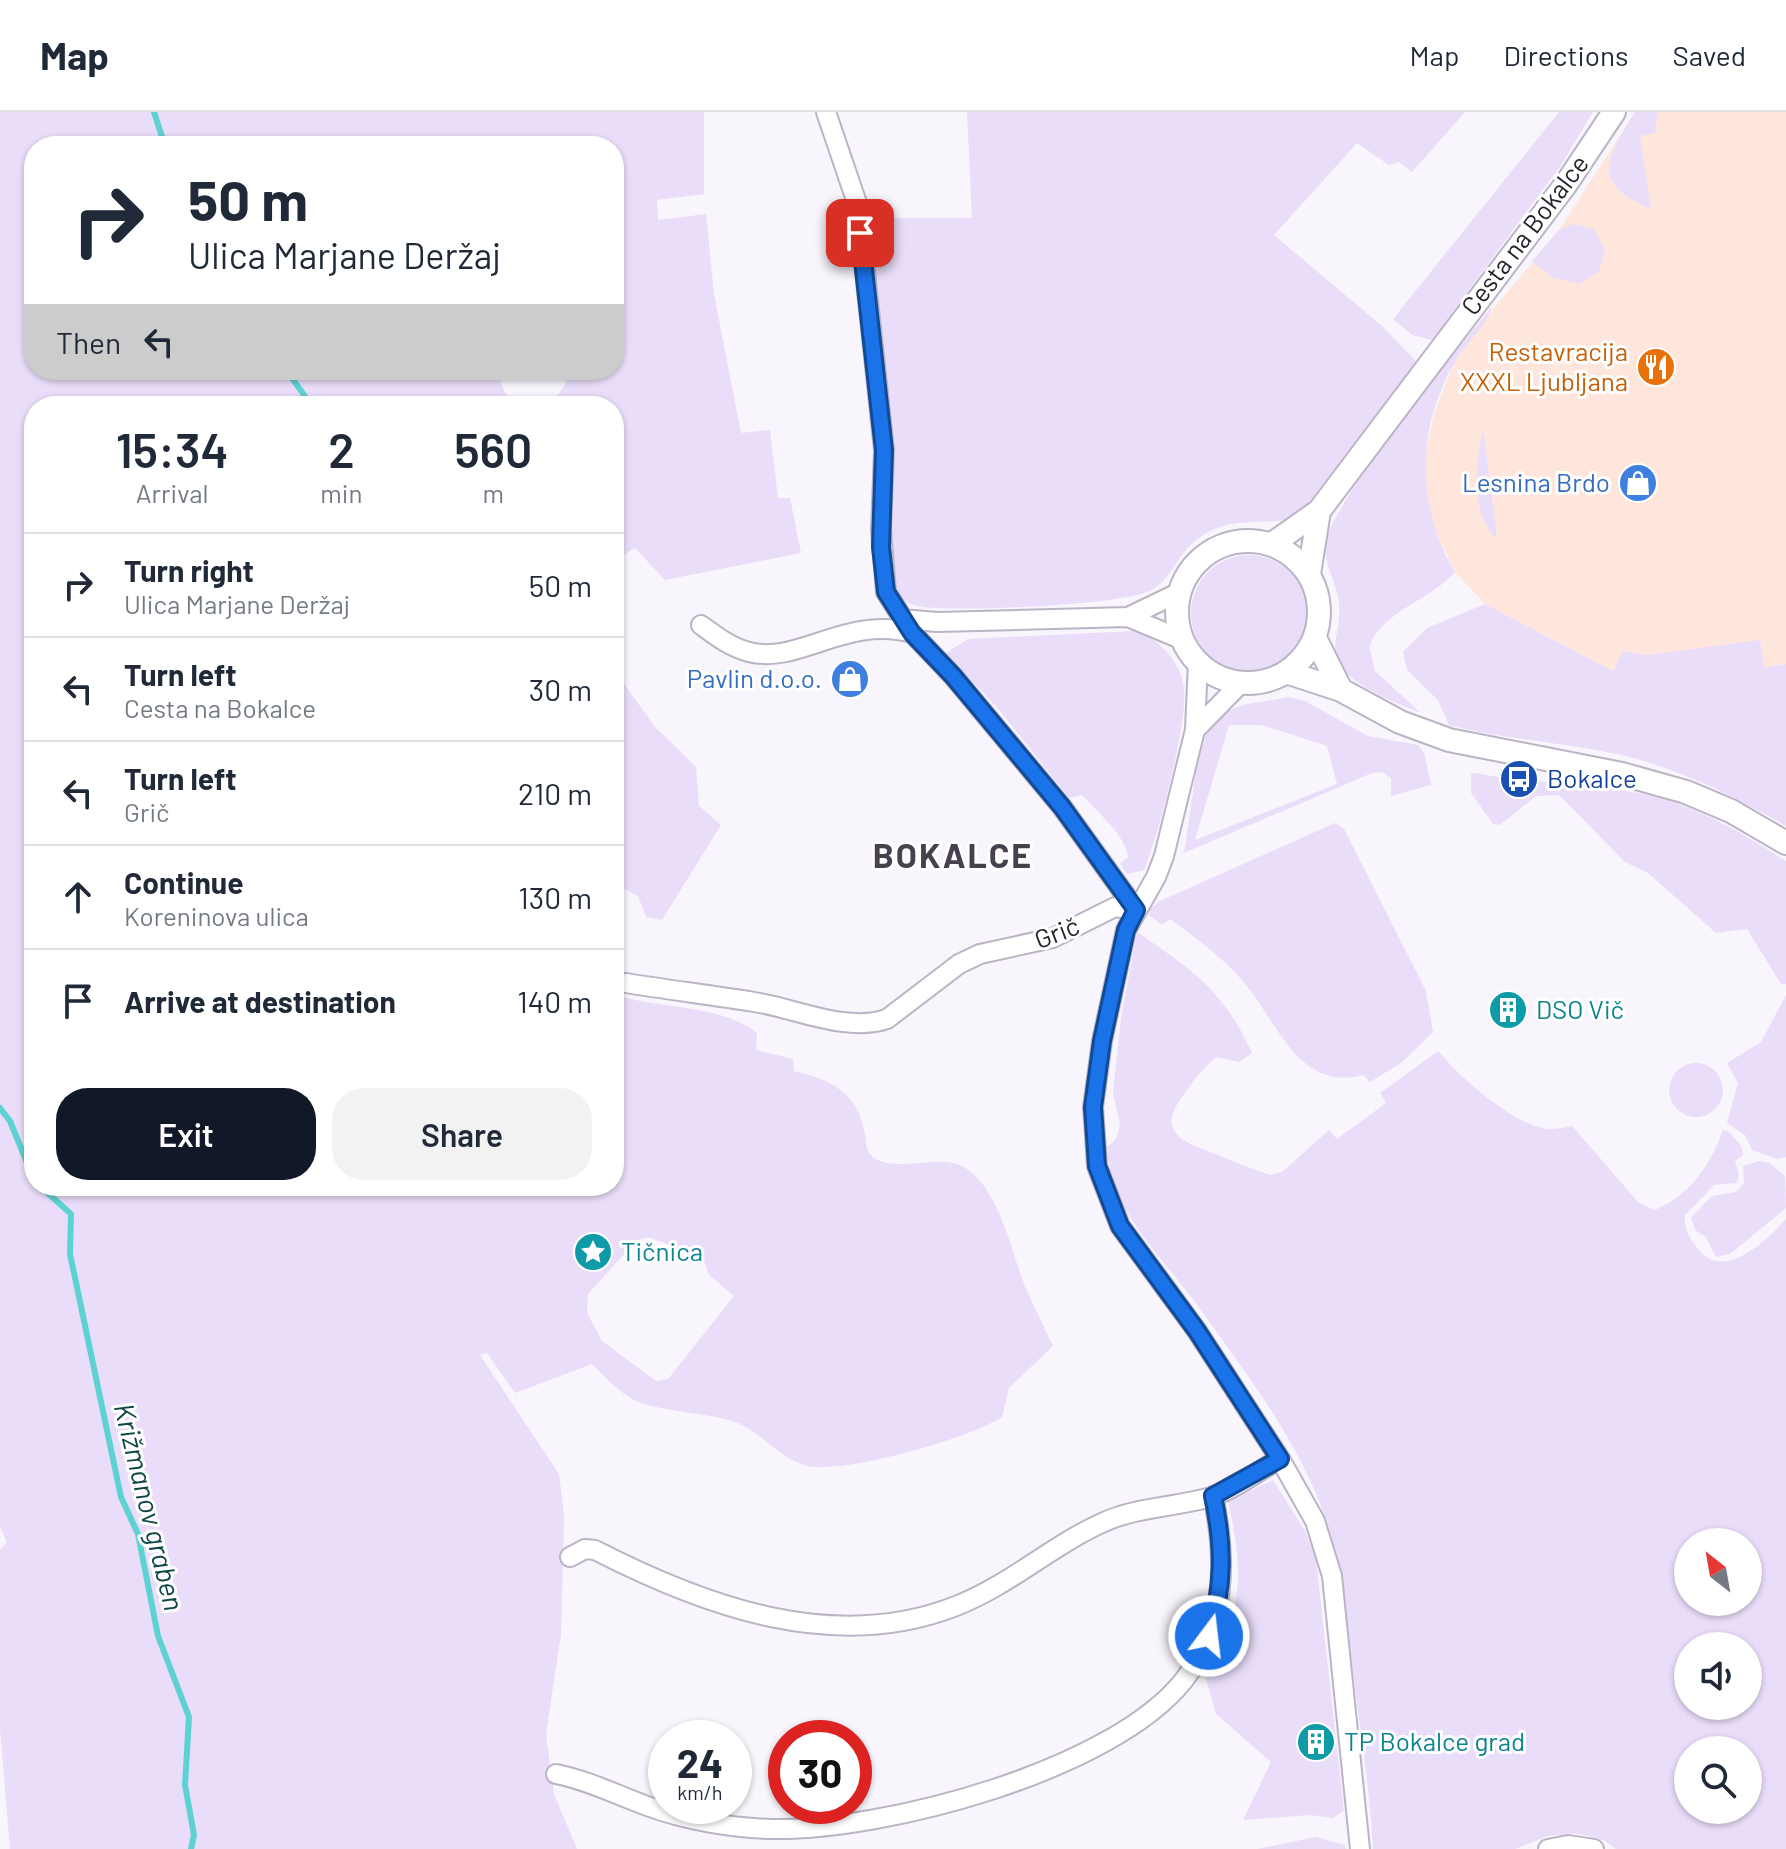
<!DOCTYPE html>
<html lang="en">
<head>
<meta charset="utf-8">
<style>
  body { margin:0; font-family:Barlow,sans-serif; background:#f2f2f3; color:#1f2937; height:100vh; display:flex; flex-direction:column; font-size:30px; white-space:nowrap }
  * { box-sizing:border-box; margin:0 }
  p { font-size:26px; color:#747a83 }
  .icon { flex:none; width:44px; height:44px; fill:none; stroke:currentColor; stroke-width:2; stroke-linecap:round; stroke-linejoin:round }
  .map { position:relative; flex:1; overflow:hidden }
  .drawer { position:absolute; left:24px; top:284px; width:600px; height:800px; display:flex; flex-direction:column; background:#fff; border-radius:32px; box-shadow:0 2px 6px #0004 }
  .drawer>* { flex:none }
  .guide { position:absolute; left:24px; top:24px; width:600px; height:244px; border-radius:32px; box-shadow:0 2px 6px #0004; background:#fff; color:#1f2937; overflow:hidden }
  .needle { width:52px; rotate:329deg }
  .buttons { position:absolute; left:1674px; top:1416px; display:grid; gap:16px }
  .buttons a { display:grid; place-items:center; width:88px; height:88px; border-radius:50%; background:#fff; box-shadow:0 2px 6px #0004; font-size:40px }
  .speed { position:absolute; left:648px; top:1608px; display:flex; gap:16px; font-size:40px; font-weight:700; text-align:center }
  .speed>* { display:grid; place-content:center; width:104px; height:104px; border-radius:50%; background:#fff; box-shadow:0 2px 6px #0004; line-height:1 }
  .speed small { font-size:20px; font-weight:400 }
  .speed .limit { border:12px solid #d22; background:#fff; color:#111 }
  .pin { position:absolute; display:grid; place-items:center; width:68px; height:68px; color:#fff; margin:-34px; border-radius:16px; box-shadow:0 4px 12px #0006 }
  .me { position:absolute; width:88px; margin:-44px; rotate:15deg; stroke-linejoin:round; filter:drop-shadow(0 0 6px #0008) }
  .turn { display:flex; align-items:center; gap:28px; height:168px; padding:0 32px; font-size:36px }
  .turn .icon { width:104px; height:104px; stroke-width:2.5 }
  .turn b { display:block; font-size:56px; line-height:68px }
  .then { display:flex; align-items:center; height:76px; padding:0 32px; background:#0003; gap:16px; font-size:30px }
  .eta { display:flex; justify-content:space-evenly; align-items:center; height:136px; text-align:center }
  .eta b { font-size:48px; font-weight:600; line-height:56px }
  .action { display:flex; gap:16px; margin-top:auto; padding:16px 32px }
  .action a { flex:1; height:92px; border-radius:32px; background:#111827; color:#fff; font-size:32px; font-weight:600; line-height:92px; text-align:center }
  .action a+a { background:#f2f2f3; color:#1f2937 }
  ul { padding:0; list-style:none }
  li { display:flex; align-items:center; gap:24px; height:104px; padding:0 32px; border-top:2px solid #e0e1e3 }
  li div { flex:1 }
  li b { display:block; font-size:30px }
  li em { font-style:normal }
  header { display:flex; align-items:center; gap:48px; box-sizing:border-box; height:112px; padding:0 40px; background:#fff; border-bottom:2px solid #e0e1e3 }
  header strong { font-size:38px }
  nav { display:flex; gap:44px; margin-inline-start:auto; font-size:28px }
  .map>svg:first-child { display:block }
  .commercial { fill:#ffe6dd }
  .green { fill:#e9ddf9; fill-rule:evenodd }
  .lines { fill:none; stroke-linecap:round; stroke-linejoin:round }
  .stream { stroke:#5ed2d3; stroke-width:6 }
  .minor-casing { stroke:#bbb4c5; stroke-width:22 }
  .tertiary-casing { stroke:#bbb4c5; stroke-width:26 }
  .minor { stroke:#fff; stroke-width:18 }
  .tertiary { stroke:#fff; stroke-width:22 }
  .route-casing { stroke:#114b97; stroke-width:20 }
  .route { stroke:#1a73e8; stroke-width:14 }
  .labels { text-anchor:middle; stroke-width:6; stroke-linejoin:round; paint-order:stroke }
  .street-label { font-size:26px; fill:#26232a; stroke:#fff }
  .food-label { font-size:26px; fill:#c56008; stroke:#fff; text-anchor:end }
  .shop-label { font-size:26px; fill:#366cbe; stroke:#fff; text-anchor:end }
  .transit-label { font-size:26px; fill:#164399; stroke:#fff; text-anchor:start }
  .culture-label { font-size:26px; fill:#0d838f; stroke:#fff; text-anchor:start }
  .water-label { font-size:28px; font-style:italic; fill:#114647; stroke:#fff }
  .district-label { font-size:34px; font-weight:bold; letter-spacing:2px; fill:#47414f; stroke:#fff }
</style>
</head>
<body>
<header>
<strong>Map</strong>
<nav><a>Map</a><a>Directions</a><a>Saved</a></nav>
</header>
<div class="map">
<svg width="1786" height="1737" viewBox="0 0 1786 1737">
  <rect width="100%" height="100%" fill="#f8f5fc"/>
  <path class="commercial" d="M1635 0H1786V552L1763 555 1760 529 1647 543 1623 539 1613 559 1485 492 1455 460 1433 414 1425 369 1426 339 1435 299 1454 251 1494 196 1559 118Z"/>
  <path class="green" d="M0 0H704V82L657 88 658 108 706 102 714 182 741 321 770 318 778 386H790L801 441 665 468 635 436 614 449V294H551L567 269 560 258H614V34H34V258H512L500 270 508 286 515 285 522 294H34V1074H614V882C659 898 718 891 757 921L756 938 793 947 794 959C833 968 858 981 865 1023 866 1032 866 1039 873 1045 894 1061 932 1044 957 1052 996 1065 1011 1138 1024 1172 1033 1193 1043 1213 1053 1234L1009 1276 1002 1305C971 1326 845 1362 808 1354 780 1348 762 1320 735 1310 705 1300 660 1300 634 1288 618 1280 604 1263 592 1252L515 1281 487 1241 480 1243 559 1362 564 1404 561 1522 546 1622 554 1682 577 1737H10L0 1616V1438L7 1430 0 1415ZM648 1125 696 1143 705 1152 709 1163 734 1184 668 1267 656 1269 602 1229 587 1201 588 1182 636 1129Z
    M967 0H1465L1412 60 1399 50 1389 53 1357 31 1274 123 1383 215 1417 250 1301 405C1272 413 1243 406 1217 416 1176 433 1179 461 1152 478 1127 493 949 501 917 494 906 491 900 485 893 476L867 106H972Z
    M1559 0H1593L1561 53 1432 228 1412 223 1393 207Z
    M1635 0H1658L1655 21 1640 24 1651 97C1589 71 1607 46 1635 0Z
    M1573 112 1594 117 1605 138 1599 160 1579 172 1558 166 1555 168 1532 149 1559 118Z
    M1492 195C1487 213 1466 232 1455 250 1416 315 1416 396 1455 460 1431 488 1382 499 1369 535L1375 559 1421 601C1397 591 1337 570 1335 539 1335 523 1341 508 1339 491 1337 471 1324 453 1325 433 1327 396 1462 231 1492 195Z
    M1483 316 1497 427C1469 402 1476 349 1483 316Z
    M1191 501a58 58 0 1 1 116 0a58 58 0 1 1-116 0Z
    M1485 492 1613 559 1623 539 1647 543 1760 528 1764 555 1786 552V714C1734 684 1676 655 1617 642 1561 630 1506 628 1449 613L1438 588 1407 558 1403 540 1427 516Z
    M1134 519C1159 526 1181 550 1184 576 1188 610 1158 726 1144 758L1127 762 1120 751 1128 746C1127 724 1096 699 1082 683L1069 686 1000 599 946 541 968 527Z
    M614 558 655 615 696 655 699 694 721 713 662 808 646 805 638 784 623 776 614 782Z
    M1287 585 1305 589 1368 624 1418 633 1424 641 1431 673 1391 684V666L1382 660 1372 661 1184 741 1197 653 1209 613 1214 615C1228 587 1260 593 1287 585ZM1229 613H1262L1327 634 1337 672 1195 728Z
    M1475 661C1532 672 1590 670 1647 683 1697 694 1742 721 1786 749V872H1781L1747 817 1716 821 1648 761 1625 750 1559 683 1536 684 1500 713 1493 712 1471 681V662Z
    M1335 711 1344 717 1426 879 1433 920 1401 951 1370 970 1363 963C1298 981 1277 908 1242 868 1222 845 1194 824 1170 807L1162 813 1149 803V798L1158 790Z
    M1137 820C1194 859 1223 878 1252 941L1239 950 1216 945C1203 956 1194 968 1184 982 1154 1022 1184 1030 1218 1043 1235 1050 1252 1057 1270 1063L1282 1060 1329 1018 1337 1027 1386 991 1380 981 1438 939C1460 965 1512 1012 1547 1017 1554 1018 1565 1015 1572 1014L1639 1091 1655 1098C1691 1082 1710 1054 1723 1018L1728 1019 1742 1035 1743 1043 1735 1049 1739 1062 1737 1071 1714 1073 1685 1103C1684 1116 1689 1126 1698 1137 1724 1170 1766 1129 1786 1107V1737H1616L1603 1728 1575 1721 1548 1724 1515 1737H1373C1370 1680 1361 1625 1354 1568 1344 1494 1343 1439 1310 1368 1281 1305 1235 1246 1195 1190 1161 1144 1108 1095 1107 1035L1116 1027 1120 1013 1113 980 1121 907ZM1688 1430H1748V1490H1688ZM1688 1534H1748V1594H1688ZM1688 1638H1748V1698H1688Z
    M1786 883V1045L1777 1047 1752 1038 1745 1023 1727 1011 1738 971 1727 951 1761 930Z
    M1669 978a27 27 0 1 1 54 0a27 27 0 1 1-54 0Z
    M1759 1049 1770 1051 1785 1064 1786 1096 1730 1142 1716 1145 1706 1125 1695 1118 1691 1106 1712 1084 1736 1080 1744 1071 1743 1054Z
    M1273 1368 1305 1419 1316 1447 1344 1699 1333 1706 1310 1703 1243 1708 1271 1650 1216 1602 1206 1567C1242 1496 1245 1466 1228 1389Z
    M1316 1725 1345 1733 1346 1737H1257Z"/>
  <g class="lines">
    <path class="stream" d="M154 0 165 34
      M286 258 312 294
      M0 996 10 1009 34 1068
      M40 1074 71 1102 70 1142 121 1385 138 1422 158 1524 189 1605 185 1673 194 1723 191 1737"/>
    <g class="minor-casing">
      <path id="minor" d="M826 0 858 94 884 338 881 418 886 480 912 521 953 564 1062 695 1136 798
        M1128 505 1180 480
        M901 507 937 510 1128 505 1183 528
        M701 513C716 524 730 535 749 540 799 553 846 503 912 521
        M1198 550 1195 618 1164 744 1156 765 1126 818 1102 929 1093 995 1097 1054 1120 1114 1197 1219 1280 1347 1315 1409 1332 1464 1360 1737
        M1195 618 1241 571
        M626 871C669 878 711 883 754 890 795 896 846 921 887 907L959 852 980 842 1053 826 1115 795 1136 798
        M570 1445 585 1437 595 1438C704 1494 834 1542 956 1494 1010 1473 1052 1433 1104 1410 1137 1395 1176 1395 1211 1385 1234 1378 1258 1359 1280 1347
        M556 1662C587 1668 617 1683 647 1694 685 1708 731 1716 772 1717 884 1719 1112 1659 1184 1568 1226 1513 1227 1449 1213 1384
        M1548 1737 1568 1733 1594 1737"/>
    </g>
    <g class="tertiary-casing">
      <path id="tertiary" d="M1177 500a71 71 0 1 1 142 0a71 71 0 1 1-142 0Z
        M1272 432 1319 399 1566 72 1614 0
        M1309 462 1319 399
        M1315 526 1341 578
        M1286 560 1341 578 1400 610 1449 628 1622 662 1686 680 1731 699 1786 731"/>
    </g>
    <use href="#minor" class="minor"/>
    <use href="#tertiary" class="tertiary"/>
  </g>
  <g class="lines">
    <g class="route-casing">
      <path id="route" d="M860 121 884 338 881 435 886 480 912 521 953 564 1062 695 1136 798 1126 818 1102 929 1093 995 1097 1054 1120 1114 1197 1219 1280 1347 1213 1384C1224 1434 1224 1474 1209 1524"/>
    </g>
    <use href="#route" class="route"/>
  </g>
  <defs>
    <g id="restaurant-disc" transform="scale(2)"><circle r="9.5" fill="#e8710a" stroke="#fff"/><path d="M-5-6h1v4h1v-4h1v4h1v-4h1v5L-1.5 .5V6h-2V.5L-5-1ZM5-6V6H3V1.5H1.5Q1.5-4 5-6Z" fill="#fff"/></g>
    <g id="shop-disc" transform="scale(2)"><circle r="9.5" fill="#3f7fe0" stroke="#fff"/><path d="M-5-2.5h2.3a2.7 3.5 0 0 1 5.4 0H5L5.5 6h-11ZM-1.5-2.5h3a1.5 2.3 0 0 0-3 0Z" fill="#fff"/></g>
    <g id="bus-disc" transform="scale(2)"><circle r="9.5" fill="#1a4fb4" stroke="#fff"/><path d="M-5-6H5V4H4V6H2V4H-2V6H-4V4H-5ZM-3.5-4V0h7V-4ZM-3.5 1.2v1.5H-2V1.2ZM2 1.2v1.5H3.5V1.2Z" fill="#fff"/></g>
    <g id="building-disc" transform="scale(2)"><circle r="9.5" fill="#0f9aa8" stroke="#fff"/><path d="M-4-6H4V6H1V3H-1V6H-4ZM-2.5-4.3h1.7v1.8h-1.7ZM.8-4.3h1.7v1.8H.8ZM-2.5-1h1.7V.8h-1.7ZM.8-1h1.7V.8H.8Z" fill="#fff"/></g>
    <g id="sight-disc" transform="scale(2)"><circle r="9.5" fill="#0f9aa8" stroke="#fff"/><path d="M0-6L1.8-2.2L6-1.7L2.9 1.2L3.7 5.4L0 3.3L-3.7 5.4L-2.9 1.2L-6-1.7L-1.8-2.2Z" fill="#fff"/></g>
  </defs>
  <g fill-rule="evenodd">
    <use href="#restaurant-disc" x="1656" y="255"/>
    <use href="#shop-disc" x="1638" y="371"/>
    <use href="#shop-disc" x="850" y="567"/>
    <use href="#bus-disc" x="1519" y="667"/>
    <use href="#building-disc" x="1508" y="898"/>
    <use href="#sight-disc" x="593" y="1140"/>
    <use href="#building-disc" x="1316" y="1630"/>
  </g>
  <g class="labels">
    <g class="street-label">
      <text transform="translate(1525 123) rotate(-53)" y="9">Cesta na Bokalce</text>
      <text transform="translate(1057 821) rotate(-21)" y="9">Grič</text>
    </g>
    <g class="food-label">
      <text x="1628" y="249">Restavracija<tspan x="1628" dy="30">XXXL Ljubljana</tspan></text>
    </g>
    <g class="shop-label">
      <text x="1610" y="380">Lesnina Brdo</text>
      <text x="822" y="576">Pavlin d.o.o.</text>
    </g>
    <g class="transit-label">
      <text x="1547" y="676">Bokalce</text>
    </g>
    <g class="culture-label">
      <text x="1536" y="907">DSO Vič</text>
      <text x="621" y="1149">Tičnica</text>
      <text x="1344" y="1639">TP Bokalce grad</text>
    </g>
    <g class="water-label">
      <text transform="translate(149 1395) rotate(76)" y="10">Križmanov graben</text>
    </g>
    <g class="district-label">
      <text x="953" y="756">BOKALCE</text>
    </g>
  </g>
</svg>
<div class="buttons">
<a><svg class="needle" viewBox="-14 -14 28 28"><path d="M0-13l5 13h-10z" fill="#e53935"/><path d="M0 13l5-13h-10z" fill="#747a83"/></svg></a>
<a><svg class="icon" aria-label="sound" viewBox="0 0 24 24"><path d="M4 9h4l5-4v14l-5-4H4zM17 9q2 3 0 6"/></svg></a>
<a><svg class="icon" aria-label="search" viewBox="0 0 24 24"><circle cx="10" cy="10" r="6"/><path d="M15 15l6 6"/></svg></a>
</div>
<div class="speed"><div>24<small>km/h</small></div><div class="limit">30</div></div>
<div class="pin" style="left:860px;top:121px;background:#d93025"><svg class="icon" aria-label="arrive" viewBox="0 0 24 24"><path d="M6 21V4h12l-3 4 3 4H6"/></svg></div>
<svg class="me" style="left:1209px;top:1524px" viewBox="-20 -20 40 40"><circle r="17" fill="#1a73e8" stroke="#fff" stroke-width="3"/><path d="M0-11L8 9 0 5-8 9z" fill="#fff"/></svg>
<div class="guide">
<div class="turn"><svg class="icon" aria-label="right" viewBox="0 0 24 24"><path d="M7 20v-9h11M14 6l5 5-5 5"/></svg><div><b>50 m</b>Ulica Marjane Deržaj</div></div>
<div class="then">Then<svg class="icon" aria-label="left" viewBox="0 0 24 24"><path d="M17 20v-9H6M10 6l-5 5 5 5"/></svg></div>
</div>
<section class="drawer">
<div class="eta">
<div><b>15:34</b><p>Arrival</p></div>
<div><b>2</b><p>min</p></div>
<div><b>560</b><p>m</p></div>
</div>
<ul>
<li><svg class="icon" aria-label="right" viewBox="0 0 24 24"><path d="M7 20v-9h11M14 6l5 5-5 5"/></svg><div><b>Turn right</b><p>Ulica Marjane Deržaj</p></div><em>50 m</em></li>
<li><svg class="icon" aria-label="left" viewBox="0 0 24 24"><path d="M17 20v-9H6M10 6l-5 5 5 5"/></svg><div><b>Turn left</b><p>Cesta na Bokalce</p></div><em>30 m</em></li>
<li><svg class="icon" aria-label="left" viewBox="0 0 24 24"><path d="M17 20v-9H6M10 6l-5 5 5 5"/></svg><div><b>Turn left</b><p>Grič</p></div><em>210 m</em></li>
<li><svg class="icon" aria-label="ahead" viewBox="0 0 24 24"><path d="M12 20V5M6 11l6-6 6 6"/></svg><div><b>Continue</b><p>Koreninova ulica</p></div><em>130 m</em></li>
<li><svg class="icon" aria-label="arrive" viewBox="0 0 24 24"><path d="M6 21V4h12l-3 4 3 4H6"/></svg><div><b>Arrive at destination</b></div><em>140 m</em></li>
</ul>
<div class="action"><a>Exit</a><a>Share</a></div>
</section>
</div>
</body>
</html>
